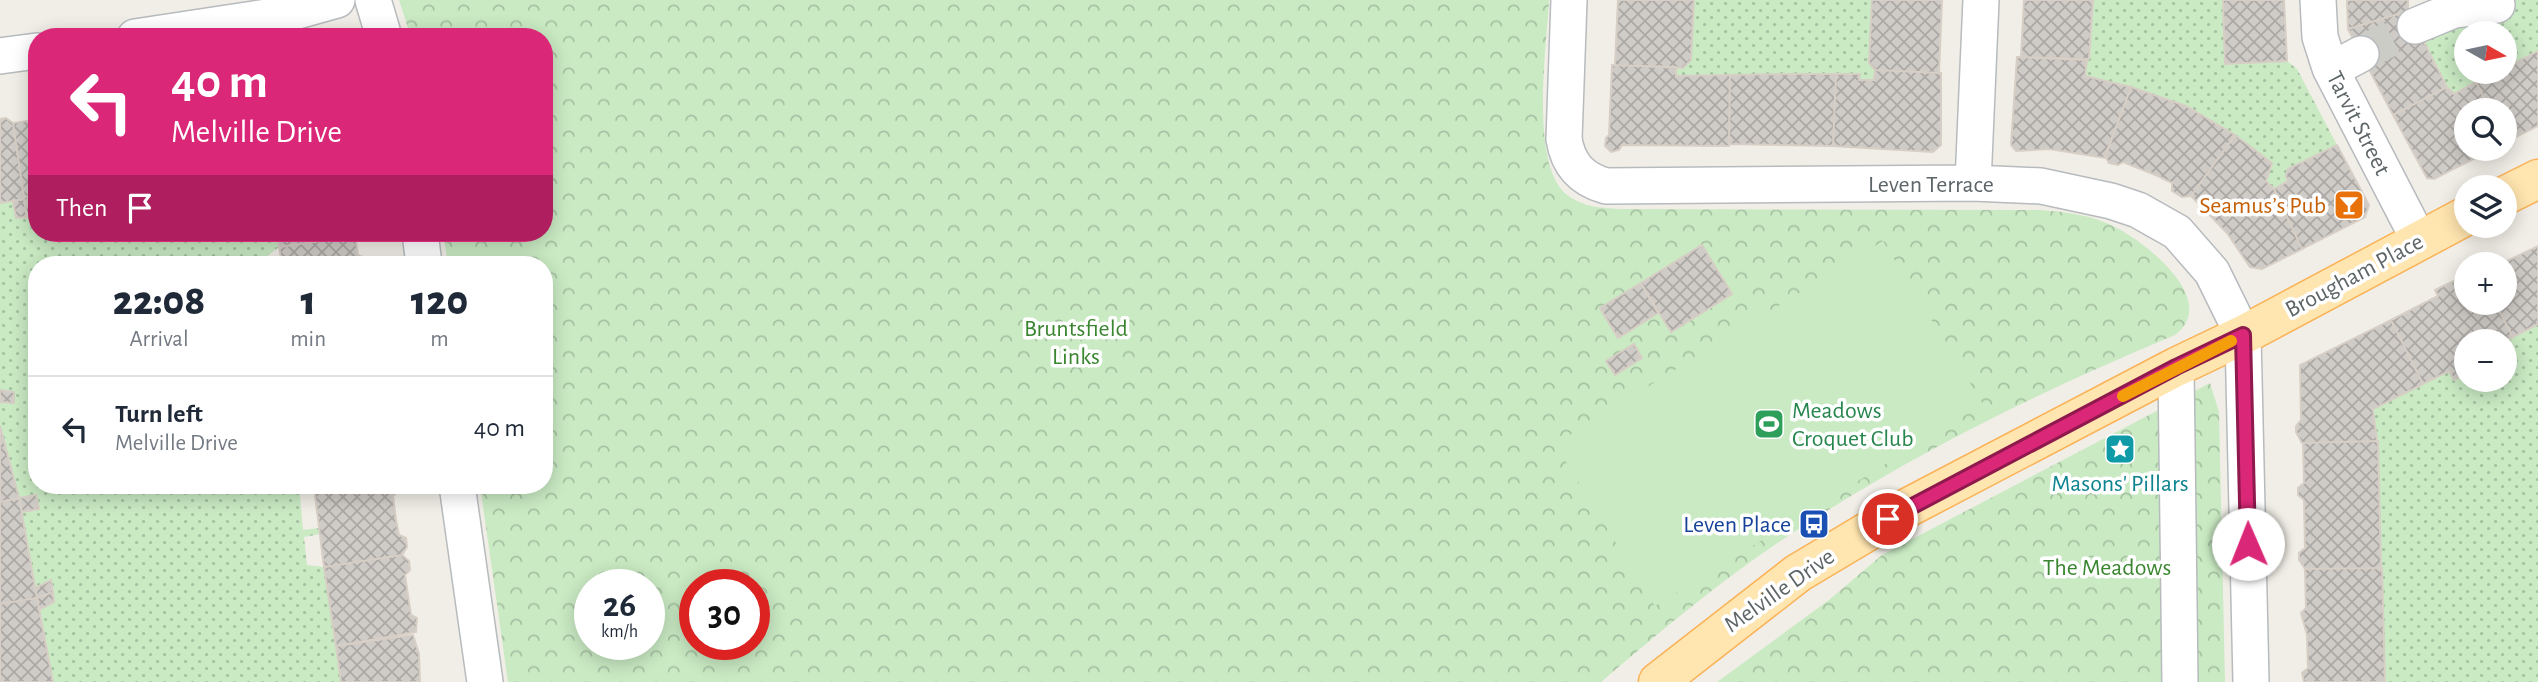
<!DOCTYPE html>
<html lang="en">
<head>
<meta charset="utf-8">
<style>
  body { margin:0; font-family:"Alegreya Sans",sans-serif; background:#f2f2f3; color:#1f2937; height:100vh; display:flex; flex-direction:column; font-size:26px; white-space:nowrap }
  * { box-sizing:border-box; margin:0 }
  p { font-size:23px; color:#747a83 }
  .icon { flex:none; width:38px; height:38px; fill:none; stroke:currentColor; stroke-width:2; stroke-linecap:round; stroke-linejoin:round }
  .map { position:relative; flex:1; overflow:hidden }
  .drawer { position:absolute; left:28px; top:256px; width:525px; height:238px; display:flex; flex-direction:column; background:#fff; border-radius:28px; box-shadow:0 4px 18px #0003 }
  .drawer>* { flex:none }
  .top-card { position:absolute; left:28px; top:28px; width:525px; height:214px; border-radius:28px; box-shadow:0 4px 18px #0003; background:#db2777; color:#fff; overflow:hidden }
  .needle { width:46px; rotate:99deg }
  .controls { position:absolute; left:2454px; top:21px; display:grid; gap:14px }
  .controls a { display:grid; place-items:center; width:63px; height:63px; border-radius:50%; background:#fff; box-shadow:0 4px 18px #0003; font-size:35px }
  .speed { position:absolute; left:574px; top:569px; display:flex; gap:14px; font-size:35px; font-weight:700; text-align:center }
  .speed>* { display:grid; place-content:center; width:91px; height:91px; border-radius:50%; background:#fff; box-shadow:0 4px 18px #0003; line-height:1 }
  .speed small { font-size:18px; font-weight:400 }
  .speed .limit { border:10px solid #d22; background:#fff; color:#111 }
  .pin { position:absolute; display:grid; place-items:center; width:60px; height:60px; color:#fff; margin:-30px; border:4px solid #fff; border-radius:50%; box-shadow:0 2px 7px #0007 }
  .me { position:absolute; width:77px; margin:-38px; rotate:359deg; stroke-linejoin:round; filter:drop-shadow(0 0 5px #0008) }
  .turn { display:flex; align-items:center; gap:24px; height:147px; padding:0 28px; font-size:32px }
  .turn .icon { width:91px; height:91px; stroke-width:2.5 }
  .turn b { display:block; font-size:49px; line-height:60px }
  .then { display:flex; align-items:center; height:66px; padding:0 28px; background:#0003; gap:14px; font-size:26px }
  .eta { display:flex; justify-content:space-evenly; align-items:center; height:119px; text-align:center }
  .eta b { font-size:42px; font-weight:800; line-height:49px }
  ul { padding:0; list-style:none }
  li { display:flex; align-items:center; gap:21px; height:105px; padding:0 28px; border-top:2px solid #e0e1e3 }
  li div { flex:1 }
  li b { display:block; font-size:26px }
  li em { font-style:normal }
  .map>svg:first-child { display:block }
  .park { fill:url(#park-crowns); fill-rule:evenodd }
  .garden { fill:url(#garden-dots) }
  .pitch { fill:#c9eac3 }
  .building { fill:url(#building-cross-hatch); stroke:#d7cec5; stroke-width:2 }
  .lines { fill:none; stroke-linecap:round; stroke-linejoin:round }
  .minor-tunnel { stroke:#ccccc7; stroke-width:35; stroke-dasharray:35 18; stroke-linecap:butt }
  .minor-casing { stroke:#b7bbbe; stroke-width:38 }
  .major-casing { stroke:#fbb257; stroke-width:41 }
  .minor { stroke:#fff; stroke-width:35 }
  .major { stroke:#ffe5af; stroke-width:38 }
  .route-casing { stroke:#8e194d; stroke-width:18 }
  .route { stroke:#db2777; stroke-width:12 }
  .slow { stroke:#f59e0b; stroke-width:12 }
  .labels { text-anchor:middle; stroke-width:7; stroke-linejoin:round; paint-order:stroke }
  .street-label { font-size:24px; fill:#5e6568; stroke:#fff }
  .food-label { font-size:24px; fill:#c56008; stroke:#fff; text-anchor:end }
  .park-label { font-size:24px; fill:#3a8630; stroke:#fff }
  .leisure-label { font-size:24px; fill:#27864d; stroke:#fff; text-anchor:start }
  .culture-label { font-size:24px; fill:#0d838f; stroke:#fff }
  .transit-label { font-size:24px; fill:#164399; stroke:#fff; text-anchor:end }
</style>
</head>
<body>
<div class="map">
<svg width="2538" height="682" viewBox="0 0 2538 682">
  <defs>
    <pattern id="park-crowns" width="20" height="18" patternUnits="userSpaceOnUse" patternTransform="scale(1.75)"><rect width="20" height="18" fill="#c9eac3"/><path d="M2 6a3 3 0 1 1 6 0M12 15a3 3 0 1 1 6 0" fill="none" stroke="#a6c1a2"/></pattern>
    <pattern id="garden-dots" width="8" height="8" patternUnits="userSpaceOnUse" patternTransform="scale(1.75)"><rect width="8" height="8" fill="#c9eac3"/><path d="M2 2h.1M6 6h.1" fill="none" stroke="#a6c1a2" stroke-width="1.8" stroke-linecap="round"/></pattern>
    <pattern id="building-cross-hatch" width="8" height="8" patternUnits="userSpaceOnUse" patternTransform="scale(1.75)"><rect width="8" height="8" fill="#cfcbc6"/><path d="M0 0l8 8M0 8l8-8" fill="none" stroke="#aba8a5"/></pattern>
  </defs>
  <rect width="100%" height="100%" fill="#f1eee7"/>
  <path class="park" d="M399 0H1549C1547 46 1529 164 1567 195 1583 207 1601 208 1619 209L2040 210C2062 212 2084 214 2104 222 2137 234 2223 299 2175 335 2043 390 1914 453 1794 532 1725 577 1663 629 1601 682H508L480 485H544V264H448L443 233H544V37H411ZM590 584H649V644H590ZM695 584H754V644H695Z
    M2210 383 2219 412 2225 682H1717L1829 600 1882 555Z"/>
  <path class="garden" d="M1694 0H1872L1869 63 1875 70 1874 80H1859V74L1676 76V67H1683L1691 60Z
    M2093 0H2223L2225 64 2287 61 2297 69 2337 145 2289 169 2286 176 2288 181 2274 189 2266 181 2272 163C2216 116 2156 91 2085 76L2087 60 2090 58Z
    M2509 0H2538V51L2504 68V33H2466V72H2496L2454 94 2447 87 2419 32Z
    M13 201 16 218 37 212V233H277L279 247 263 259 264 264H37V485H299L303 530 319 528 320 534 304 537 307 565 324 567 341 682H53L39 610 54 601 51 581 35 588 22 512 39 508 36 495 19 498 0 426V402L13 403 14 392 0 390V203Z
    M2538 324V682H2385L2373 409 2449 371 2454 380 2464 375 2460 364 2466 361V380H2504V342Z"/>
  <path class="pitch" d="M1883 241 1983 404 1655 606 1555 444Z"/>
  <path class="building" d="M1618 0H1694L1691 60 1683 68 1615 65Z
    M1872 0H1942L1939 73 1875 70 1869 63Z
    M2024 0H2093L2089 59 2021 57Z
    M2223 0H2284L2287 61 2225 64Z
    M2347 0H2408V11L2348 29Z
    M2408 11 2447 87 2393 115 2348 29Z
    M2538 51V126L2506 142 2504 110H2490L2476 82 2496 72H2504V68Z
    M2017 57 2087 60 2085 76 2131 87 2105 158 2049 149 2016 151 2011 145Z
    M1612 65 1676 67V76L1730 75 1729 146 1622 145 1619 150 1611 152 1605 146 1606 138 1609 135Z
    M1875 70 1941 73V145L1933 152 1833 146 1836 74H1860L1859 80H1874Z
    M1802 74H1836L1833 146 1729 144 1730 75Z
    M2476 82 2490 110H2466V149H2493L2434 179 2427 178 2393 115 2447 87 2454 94Z
    M2131 87 2186 106 2235 135 2191 196 2182 197 2172 191V183L2158 176 2123 162 2118 165 2109 163 2105 156Z
    M36 114 37 195 24 197 13 123 33 120Z
    M6 118 13 123 24 199 0 203V119Z
    M2235 135 2272 163 2266 181 2274 189 2302 249 2262 269 2250 267 2227 233 2191 196Z
    M2337 145 2369 205 2365 217 2302 249 2274 189 2288 181 2286 176 2288 169Z
    M37 195V212L26 213 24 197Z
    M24 199 27 217 16 218 13 201Z
    M277 233H355V236L279 247Z
    M355 236 358 255 365 258 366 264H282L279 247Z
    M1702 245 1732 294 1671 332 1641 283Z
    M2538 246V324L2513 337 2495 303H2504V264H2501Z
    M2466 275V303H2495L2513 337 2504 342 2466 341V361L2460 364 2464 375 2454 380 2449 371 2423 384 2391 320 2438 296 2435 290Z
    M1641 283 1658 313 1618 338 1600 308Z
    M2391 320 2423 384 2373 409 2377 441 2302 443 2296 432V426L2301 420 2300 365Z
    M1634 344 1642 358 1615 375 1606 361Z
    M0 390 14 392V403L0 402Z
    M0 426 19 498 0 502Z
    M2378 441 2381 568 2305 569 2299 560V553L2305 548 2304 500 2298 495V488L2304 483 2303 443Z
    M327 485H398L399 491 393 496 396 520 399 535 406 538 407 547 402 555 324 567 314 487Z
    M36 495 39 509 22 512 19 498Z
    M19 498 37 598 0 604V502Z
    M402 555 409 561 410 570 405 575 411 615 417 618 416 632 336 646 324 567Z
    M2382 568 2385 682H2304L2302 673 2308 668 2307 635 2301 613 2306 608 2305 569Z
    M51 580 53 592 37 598 35 588Z
    M53 592 54 602 39 610 37 598Z
    M37 598 53 682H0V604Z
    M413 635 419 654 420 682H341L336 646Z"/>
  <g class="lines">
    <path class="minor-tunnel" d="M2361 54 2415 26"/>
    <g class="minor-casing">
      <path id="minor" d="M373 0 384 37
        M1569 0 1564 139C1568 164 1581 179 1606 186L1973 183 2041 186 2111 201 2138 210 2177 232 2212 272 2243 335 2251 682
        M2318 0 2320 37 2330 68 2419 240
        M2415 26 2454 10 2497 5
        M135 37 287 14 337 0
        M0 56 37 51
        M2331 70 2361 54
        M1973 183 1981 0
        M420 233 424 264
        M2176 367 2180 682
        M457 485 485 682"/>
    </g>
    <g class="major-casing">
      <path id="major" d="M2504 196 2538 179
        M1658 682 1798 573 1907 508 2176 367 2243 335 2466 216"/>
    </g>
    <use href="#minor" class="minor"/>
    <use href="#major" class="major"/>
  </g>
  <g class="lines">
    <g class="route-casing">
      <path id="route" d="M1888 519 2176 367 2243 335 2248 544"/>
    </g>
    <use href="#route" class="route"/>
    <path class="slow" d="M2123 396 2231 341"/>
  </g>
  <defs>
    <g id="bar-square" transform="scale(1.575)"><rect x="-9" y="-9" width="18" height="18" rx="4" fill="#e8710a" stroke="#fff"/><path d="M-6-5H6L.8 .8V4.5H3.5V6h-7V4.5H-.8V.8Z" fill="#fff"/></g>
    <g id="stadium-square" transform="scale(1.575)"><rect x="-9" y="-9" width="18" height="18" rx="4" fill="#2e9e5b" stroke="#fff"/><path d="M0-5a6.5 5 0 1 0 0 10a6.5 5 0 1 0 0-10ZM-3.5-1.8h7v3.6h-7Z" fill="#fff"/></g>
    <g id="sight-square" transform="scale(1.575)"><rect x="-9" y="-9" width="18" height="18" rx="4" fill="#0f9aa8" stroke="#fff"/><path d="M0-6L1.8-2.2L6-1.7L2.9 1.2L3.7 5.4L0 3.3L-3.7 5.4L-2.9 1.2L-6-1.7L-1.8-2.2Z" fill="#fff"/></g>
    <g id="bus-square" transform="scale(1.575)"><rect x="-9" y="-9" width="18" height="18" rx="4" fill="#1a4fb4" stroke="#fff"/><path d="M-5-6H5V4H4V6H2V4H-2V6H-4V4H-5ZM-3.5-4V0h7V-4ZM-3.5 1.2v1.5H-2V1.2ZM2 1.2v1.5H3.5V1.2Z" fill="#fff"/></g>
  </defs>
  <g fill-rule="evenodd">
    <use href="#bar-square" x="2349" y="205"/>
    <use href="#stadium-square" x="1769" y="424"/>
    <use href="#sight-square" x="2120" y="449"/>
    <use href="#bus-square" x="1814" y="524"/>
  </g>
  <g class="labels">
    <g class="street-label">
      <text transform="translate(2359 123) rotate(63)" y="8">Tarvit Street</text>
      <text x="1931" y="192">Leven Terrace</text>
      <text transform="translate(2354 275) rotate(-28)" y="8">Brougham Place</text>
      <text transform="translate(1779 590) rotate(-35)" y="8">Melville Drive</text>
    </g>
    <g class="food-label">
      <text x="2326" y="213">Seamus’s Pub</text>
    </g>
    <g class="park-label">
      <text x="1076" y="336">Bruntsfield<tspan x="1076" dy="28">Links</tspan></text>
      <text x="2107" y="575">The Meadows</text>
    </g>
    <g class="leisure-label">
      <text x="1792" y="418">Meadows<tspan x="1792" dy="28">Croquet Club</tspan></text>
    </g>
    <g class="culture-label">
      <text x="2120" y="491">Masons' Pillars</text>
    </g>
    <g class="transit-label">
      <text x="1791" y="532">Leven Place</text>
    </g>
  </g>
</svg>
<div class="controls">
<a><svg class="needle" viewBox="-14 -14 28 28"><path d="M0-13l5 13h-10z" fill="#e53935"/><path d="M0 13l5-13h-10z" fill="#747a83"/></svg></a>
<a><svg class="icon" aria-label="search" viewBox="0 0 24 24"><circle cx="10" cy="10" r="6"/><path d="M15 15l6 6"/></svg></a>
<a><svg class="icon" aria-label="layers" viewBox="0 0 24 24"><path d="M12 4l9 5-9 5-9-5zM3 14l9 5 9-5"/></svg></a>
<a>+</a>
<a>−</a>
</div>
<div class="speed"><div>26<small>km/h</small></div><div class="limit">30</div></div>
<div class="pin" style="left:1888px;top:519px;background:#d93025"><svg class="icon" aria-label="arrive" viewBox="0 0 24 24"><path d="M6 21V4h12l-3 4 3 4H6"/></svg></div>
<svg class="me" style="left:2248px;top:544px" viewBox="-20 -20 40 40"><circle r="19" fill="#fff"/><path d="M0-13L10 11 0 6-10 11z" fill="#db2777"/></svg>
<div class="top-card">
<div class="turn"><svg class="icon" aria-label="left" viewBox="0 0 24 24"><path d="M17 20v-9H6M10 6l-5 5 5 5"/></svg><div><b>40 m</b>Melville Drive</div></div>
<div class="then">Then<svg class="icon" aria-label="arrive" viewBox="0 0 24 24"><path d="M6 21V4h12l-3 4 3 4H6"/></svg></div>
</div>
<section class="drawer">
<div class="eta">
<div><b>22:08</b><p>Arrival</p></div>
<div><b>1</b><p>min</p></div>
<div><b>120</b><p>m</p></div>
</div>
<ul>
<li><svg class="icon" aria-label="left" viewBox="0 0 24 24"><path d="M17 20v-9H6M10 6l-5 5 5 5"/></svg><div><b>Turn left</b><p>Melville Drive</p></div><em>40 m</em></li>
</ul>
</section>
</div>
</body>
</html>
